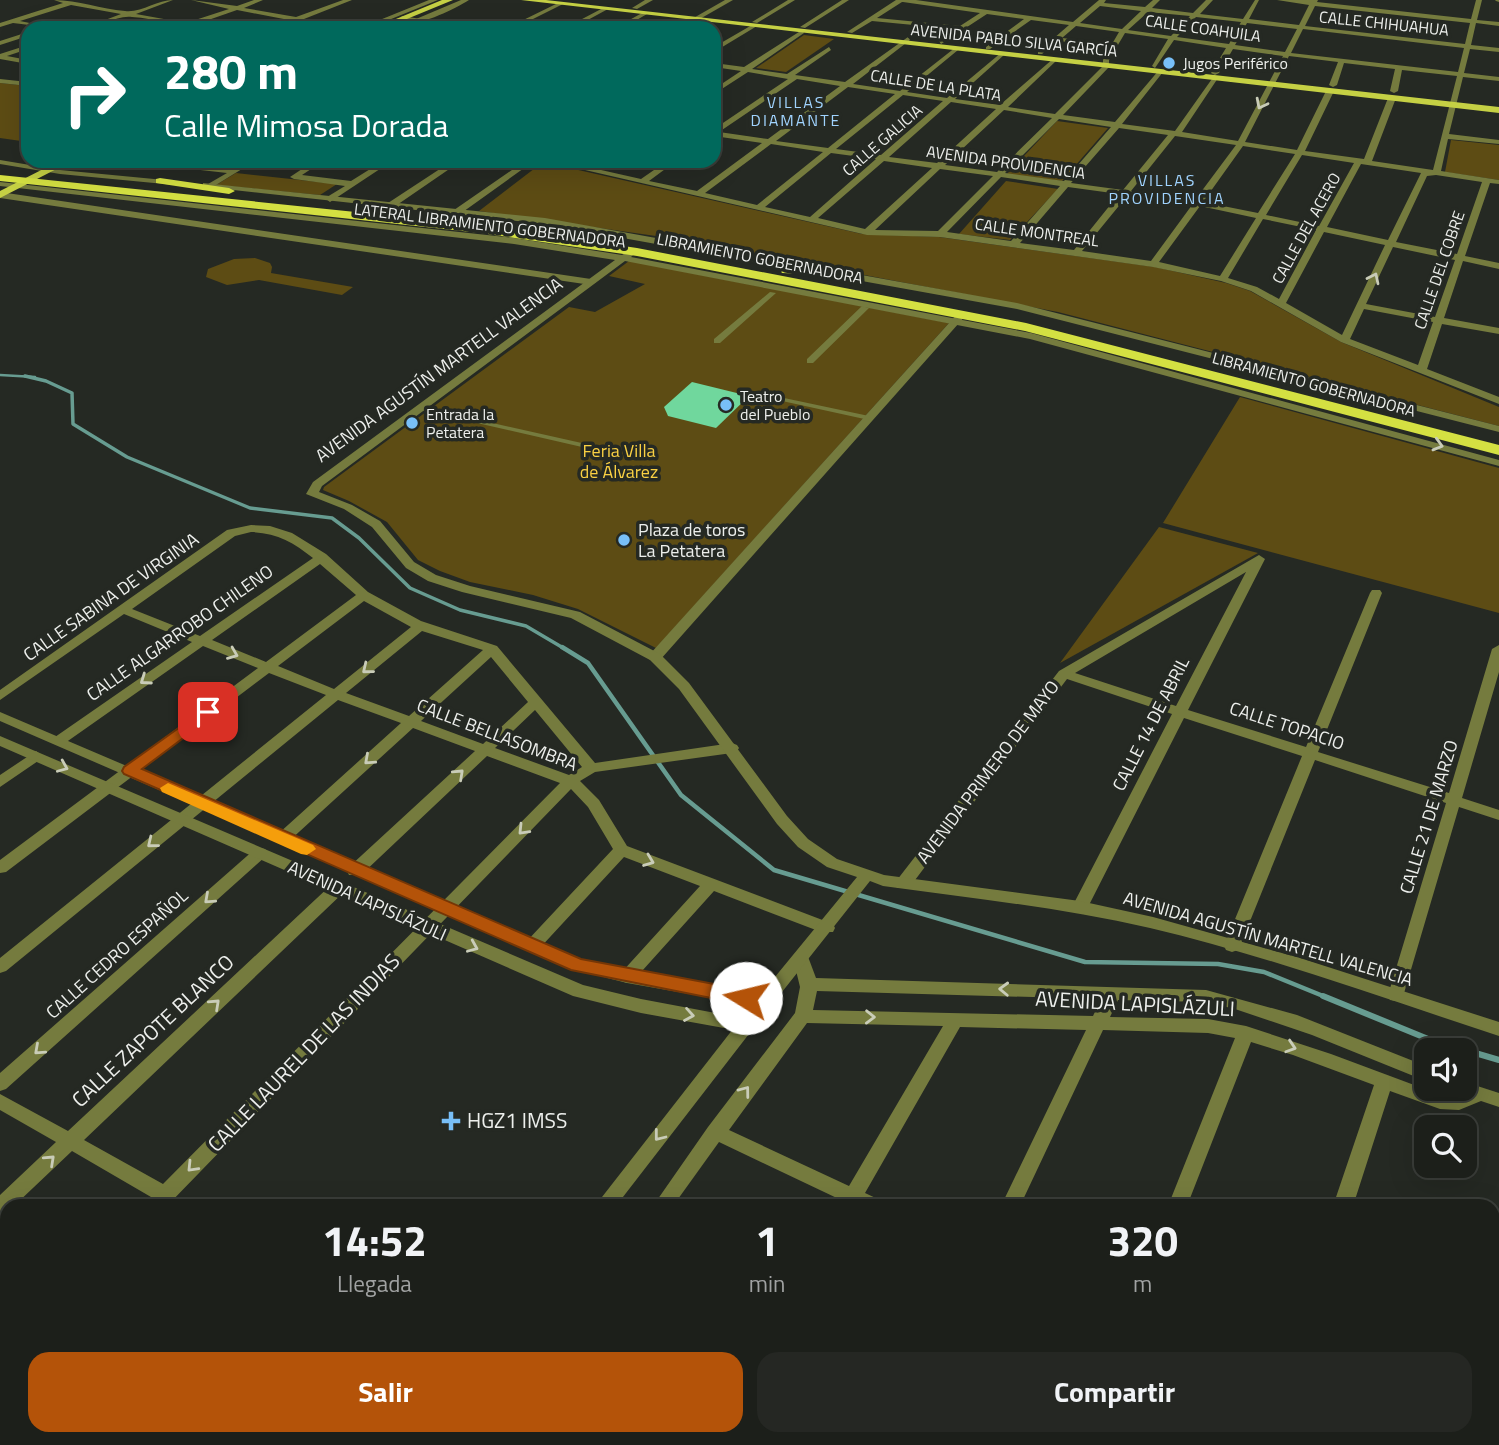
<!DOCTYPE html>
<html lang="es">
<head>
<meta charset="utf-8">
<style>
  body { margin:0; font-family:"Titillium Web",sans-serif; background:#252723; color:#f1f3f6; height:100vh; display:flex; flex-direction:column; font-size:26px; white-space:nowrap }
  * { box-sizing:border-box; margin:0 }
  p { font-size:23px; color:#a0a2a2 }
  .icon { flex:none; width:38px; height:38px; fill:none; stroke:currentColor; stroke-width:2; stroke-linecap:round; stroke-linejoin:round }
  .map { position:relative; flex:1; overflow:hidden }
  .panel { position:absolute; left:0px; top:1199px; width:1500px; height:247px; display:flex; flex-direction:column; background:#1c1f1a; border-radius:21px 21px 0 0; box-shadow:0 7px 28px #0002,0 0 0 2px #3a3d39 }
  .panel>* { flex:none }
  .hud { position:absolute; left:21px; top:21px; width:700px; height:147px; border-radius:21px; box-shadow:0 7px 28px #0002,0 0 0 2px #3a3d39; background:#00695c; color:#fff; overflow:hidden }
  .buttons { position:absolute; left:1414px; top:1038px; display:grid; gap:14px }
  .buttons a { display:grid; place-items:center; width:63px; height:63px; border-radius:14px; background:#1c1f1a; box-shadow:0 7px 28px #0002,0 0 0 2px #3a3d39; font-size:35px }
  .pin { position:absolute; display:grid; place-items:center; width:60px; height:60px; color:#fff; margin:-30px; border-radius:14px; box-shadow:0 4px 10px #0006 }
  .me { position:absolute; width:77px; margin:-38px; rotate:279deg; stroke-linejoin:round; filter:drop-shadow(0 0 5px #0008) }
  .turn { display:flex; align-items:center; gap:24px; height:147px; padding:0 28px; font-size:32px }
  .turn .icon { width:91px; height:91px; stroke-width:2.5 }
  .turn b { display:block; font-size:49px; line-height:60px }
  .eta { display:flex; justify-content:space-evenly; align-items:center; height:119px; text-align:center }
  .eta b { font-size:42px; font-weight:700; line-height:49px }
  .button { display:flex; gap:14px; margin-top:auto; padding:14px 28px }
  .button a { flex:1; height:80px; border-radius:21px; background:#b45309; color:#fff; font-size:28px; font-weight:700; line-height:80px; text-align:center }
  .button a+a { background:#252723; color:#f1f3f6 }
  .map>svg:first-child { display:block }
  .green { fill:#5d4c14 }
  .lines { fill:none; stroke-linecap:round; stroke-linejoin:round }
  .stream-far3 { stroke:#679c91; stroke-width:2.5 }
  .stream-far2 { stroke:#679c91; stroke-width:3.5 }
  .stream-far1 { stroke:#679c91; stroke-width:4.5 }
  .stream { stroke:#679c91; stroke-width:6 }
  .building { fill:#70d79d }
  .pedestrian { fill:#757b3e; fill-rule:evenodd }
  .minor { fill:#757b3e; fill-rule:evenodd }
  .tertiary { fill:#757b3e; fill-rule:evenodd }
  .primary { fill:#c5d044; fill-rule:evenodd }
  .trunk { fill:#d4e042; fill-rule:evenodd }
  .oneway { stroke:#c9ccb8 }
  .route { fill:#b45309; stroke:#753606; stroke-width:2 }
  .slow { fill:#f59e0b }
  .poi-dot { fill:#78bff8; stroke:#252923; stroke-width:2.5 }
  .labels { text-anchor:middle; stroke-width:7; stroke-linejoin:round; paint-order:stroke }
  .far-street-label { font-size:16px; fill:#edefec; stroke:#252923 }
  .far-poi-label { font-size:16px; fill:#edefec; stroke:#252923; text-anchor:start }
  .far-neighbourhood-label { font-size:16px; letter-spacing:2px; fill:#a0d3fe; stroke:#252923 }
  .street-label { font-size:18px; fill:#edefec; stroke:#252923 }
  .park-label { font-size:18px; fill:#f9d043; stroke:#252923 }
  .poi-label { font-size:18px; fill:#edefec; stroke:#252923; text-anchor:start }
  .near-street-label { font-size:21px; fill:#edefec; stroke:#252923 }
  .near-poi-label { font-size:21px; fill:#edefec; stroke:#252923; text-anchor:start }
</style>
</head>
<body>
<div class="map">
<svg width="1499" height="1445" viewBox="0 0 1499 1445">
  <rect width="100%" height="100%" fill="#252923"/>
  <path class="green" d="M804 35 834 39 786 72 756 68Z
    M0 83 28 86V142L0 138Z
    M1057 121 1108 128 1062 181 1007 174Z
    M1451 140 1499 145V180L1445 172Z
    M543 162 862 234 939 237 1155 267 1226 283 1250 291 1341 342 1499 407V426L1058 312 670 238 479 211Z
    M236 173 337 184 320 195 216 185Z
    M1006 181 1058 189 1010 240 959 234Z
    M255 258 270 263 272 267 271 273 353 287 342 295 259 280 227 285 206 277 208 269 234 259Z
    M629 261 949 323 656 648 578 609 533 595 470 582 440 571 418 560 387 522 349 501 323 490 324 487 569 307 595 312 645 284 609 276Z
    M1240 397 1499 468V613L1163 523Z
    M1159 527 1258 553 1060 663Z"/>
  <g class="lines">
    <path class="stream-far3" d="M0 375 35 377"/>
    <path class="stream-far2" d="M25 376 46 381 72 393 73 424 127 457 250 508 332 518 359 538 410 588 460 610 526 626 565 649"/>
    <path class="stream-far1" d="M562 647 588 663 681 795 774 870 1085 962 1218 964 1264 972 1328 998"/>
    <path class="stream" d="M1323 996 1433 1041 1463 1050
      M1465 1050 1499 1060"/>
  </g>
  <path class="building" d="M692 382 749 396 716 428 668 416 664 407Z"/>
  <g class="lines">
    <path class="pedestrian" d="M770 292 776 293 720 343H714V339Z
      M862 306 869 308 813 363H807V359Z
      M770 395 869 416 873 418 869 420 773 399H770Z
      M417 406 595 446 599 448 595 450 420 410H417Z"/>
    <path class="minor" d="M54 0C78 0 101 9 125 11 141 13 157 0 173 0L136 14 186 23 229 9 191 0 237 6 254 0H263L244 8 296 17 343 0H352L304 19 347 28C331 28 311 20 297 21 287 22 280 28 270 28L289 20 237 10 194 25 203 28C179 28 156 18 132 17 116 15 100 28 84 28L121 14 71 5 20 21 54 28 13 23 0 27V23L63 3Z
      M645 0H653L637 9 632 8Z
      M725 0H733L684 28H676Z
      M788 0H795L757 23 752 22Z
      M842 0H849L805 28 800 27Z
      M896 0H916L1073 22 1099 0H1106L1104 3 1145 7 1153 0H1160L1152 8 1193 13 1206 0H1213L1200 14 1243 19 1255 0H1259L1249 19 1299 25 1309 5 1277 0H1318L1317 2 1471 19 1476 0H1482L1477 20 1499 22V26L1476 23 1471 45 1499 48V52L1470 49 1464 73 1499 77V81L1463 77 1449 134 1499 140V144L1448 139 1441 171 1499 180V184L1490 183 1465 256 1499 263V269L1463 261 1444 318 1499 328V334L1442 324 1427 369 1499 397V404L1341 342 1251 291 1221 281 1153 267 940 237 867 235 546 161H561L641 179 667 161H676L649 181 697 191 762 143 714 136V129L788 79 748 72 714 94V89L741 71 714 67V63L744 67 802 30 804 33 752 69 787 74 829 47 831 50 795 75 845 82 908 37 910 40 853 84 900 91 956 47 958 50 907 92 947 98 1002 52 1004 55 955 99 1000 105 1054 58 1056 61 1008 107 1055 114 1103 66V60L1110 48 1058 41 1042 54H1038V52L1069 25 1031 20 990 49H986V47L1024 19 987 14 941 44 939 41 955 29 872 21 852 33 847 32ZM902 2H903L980 13 960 26 877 18ZM1100 6 1141 11 1122 29 1080 23ZM1315 6 1470 23 1465 44 1305 26ZM1148 12 1190 16 1171 36 1128 30ZM1196 17 1241 22 1229 44 1177 37ZM1247 23 1297 29 1285 52 1235 45ZM1076 26 1119 32 1112 44 1062 38ZM1303 29 1464 48 1458 72 1291 53ZM1125 33 1168 39 1152 66 1155 68 1174 40 1226 48 1211 73 1215 75 1219 73 1233 49 1283 56 1238 141 1182 132 1218 78 1214 76 1175 131 1122 124 1163 72 1159 70 1115 122 1063 115 1109 67V60ZM1289 56 1338 62 1329 85 1333 87 1337 85 1344 63 1395 69 1390 91 1394 93 1398 91 1402 70 1457 76 1433 170 1372 161 1396 98 1392 96 1388 98 1364 159 1305 151 1334 91 1330 89 1326 91 1297 150 1245 142ZM797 79 840 86 768 139 719 132ZM848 87 895 94 828 148 776 141ZM903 95 943 101 881 155 836 149ZM951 102 996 109 937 163 889 157ZM1004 110 1052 118 997 172 945 165ZM1059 119 1111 127 1064 181 1005 173ZM1119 128 1168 135 1123 190 1071 183ZM1175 136 1236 145 1195 200 1131 191ZM771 144 823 152 757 205 705 193ZM1243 146 1295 154 1258 213 1203 202ZM831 153 876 159 810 217 765 207ZM1302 155 1354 163 1319 226 1266 215ZM884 161 932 168 865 229 818 218ZM1361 164 1421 173 1388 240 1327 227ZM940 169 993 176 938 231 875 230ZM1436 175 1482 182 1457 254 1396 242 1427 176ZM1001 177 1060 186 1011 241 947 232ZM1068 187 1119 194 1074 250 1020 243ZM1127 196 1192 205 1151 261 1082 251ZM1200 206 1256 218 1220 276 1159 262ZM1263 219 1316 230 1279 299 1257 287 1228 278ZM1324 232 1385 245 1342 335 1286 303ZM1393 247 1455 260 1435 317 1366 304ZM1364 309 1433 322 1418 365 1350 339Z
      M1495 0H1499V2L1496 1Z
      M558 3 563 4 515 28H507Z
      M603 8 608 9 573 28H565Z
      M642 13 647 14 623 28H615Z
      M402 16 466 26 469 28H453L400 19Z
      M752 25 757 26 714 52V47Z
      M28 32V36L0 45V41Z
      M28 45V49L7 56 28 60V64L0 59V54Z
      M0 79 28 82V86L0 83Z
      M245 161H255L211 188H208V184L227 173 174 167 170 165 174 163 233 169Z
      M314 161H323L302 175 351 181 383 161H392L330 202 326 199 327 197 345 186 294 179 290 177Z
      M452 161H461L394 207H388V203Z
      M525 161H534L460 214H454V210Z
      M0 192 591 279 596 282 591 285 0 198Z
      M959 312 967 314 660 660H650L648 657 650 654Z
      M251 525 270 526 292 533 326 554 368 592 421 621 497 646 595 763 732 743 737 745 739 748 737 751 732 753 595 772 580 781 599 800 627 846 833 924 835 928 833 932H821L714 891 633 981 627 983 621 981 619 977 621 973 700 886 624 857 538 950 532 952 526 950 524 946 526 942 613 849 588 807 571 789 167 1206H145L151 1197 72 1151 14 1206H7V1213L0 1215V1195L56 1142 0 1110V1094L68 1131 332 884H344L346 888 344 892 84 1140 163 1184 560 783 487 756 361 875H349L347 871 349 867 475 751 413 728 288 842H278L275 838 278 834 401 723 338 700 6 971 0 973V958L326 695 269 673 6 872 0 873V860L258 668 203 646 65 743H55L53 740 55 737 192 642 124 614 0 700V690L227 530ZM251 532C277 533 293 542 313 558L200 636 132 609 235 536ZM320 564 356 595 266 662 212 640ZM364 601 411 627 334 689 278 666ZM422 631 483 650 409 716 346 693ZM491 657 528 702 483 744 421 721ZM535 710 582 767 569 775 495 748Z
      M1259 555 1265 559 1188 710 1306 747 1370 593 1372 590H1380L1382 593 1318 752 1449 793 1492 649 1499 645V672L1462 798 1499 810V820L1459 807 1402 1000 1396 1001 1390 1000 1388 995 1446 803 1315 760 1240 946 1238 950 1232 952 1226 950 1224 946 1302 756 1184 718 1088 907 1086 911H1074L1072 907 1172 714 1067 679 909 888H897L895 884 897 880 1059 671ZM1246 572 1176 706 1075 673Z
      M36 751 43 756 41 759 0 787V775Z
      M260 848 265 849 268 853 265 857 6 1089 0 1091V1073L255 849Z
      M801 952 807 954 816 978 1206 990 1297 1015 1426 1066V1081L1312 1035 1235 1009 1206 1002 1118 1000 1110 1017 1208 1019 1246 1026 1331 1054 1441 1095H1460L1456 1093 1453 1088H1465V1082L1499 1093V1107L1481 1101 1459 1110 1440 1109 1390 1091 1353 1206H1333L1374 1085 1293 1055 1251 1042 1187 1206H1168L1235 1038 1208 1033 1103 1030 1020 1206H1001L1086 1030 960 1027 865 1193 880 1200 882 1206H839L841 1200 719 1142 673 1206H653L708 1127 795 1013 800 987 793 958 795 954ZM817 991 1101 999 1093 1016 813 1010ZM807 1023 943 1026 849 1186 729 1130Z
      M746 1018 752 1020 755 1025 752 1030 616 1206H595L740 1020Z
      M1499 1222V1265L1493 1267V1225Z
      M7 1346V1370L0 1373V1349Z
      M430 1438H453L450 1445H427Z
      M483 1438H507L504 1445H480Z
      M543 1438H574L577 1445H546Z
      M700 1438H723L720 1445H697Z
      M887 1438H909L906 1445H884Z
      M1074 1438H1096L1093 1445H1071Z
      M1254 1438H1276L1274 1445H1252Z
      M1362 1438H1395L1398 1445H1365Z
      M1439 1438H1461L1460 1445H1438Z"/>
    <path class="tertiary" d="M429 0H438L369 28H360Z
      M461 0H469C453 10 414 29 397 23L416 19Z
      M0 160 60 170 175 181 179 183 175 185 60 174 0 164Z
      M0 182 514 238 622 255 632 249 636 252 631 257 1031 333 1499 460V466L1030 339 625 261 322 486 319 492 352 505 380 521 414 562 436 575 470 586 580 612 660 654 689 683 787 816 808 839 837 859 884 875 1080 901 1153 917 1300 958 1499 1022V1036C1383 998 1268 956 1150 928 1062 908 972 898 883 886L870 881 752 1030 746 1032 641 1013 573 996 0 746V736L583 985 641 999 742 1018 752 1005 627 983 572 969 0 721V712L582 960 627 971 761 994 857 877 827 867 798 847 777 824 679 689 650 660 571 618 462 592 428 581 406 568 372 527 344 509 306 494 313 482 615 260 514 244 0 186Z
      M203 183 545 218 1017 303 1499 426V432L1017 309 545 224 206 187H203Z"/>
    <path class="primary" d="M442 0H453L385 28H374Z
      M521 0H546L1499 107V113Z
      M59 161H72L0 198V191Z"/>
    <path class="trunk" d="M0 175 481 225 637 248 1026 323 1499 445V455L1025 331 637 256 481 233 0 181Z
      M160 178 229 188 235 191 229 194 156 183V179Z
      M786 266 827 267 833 271 827 275 782 273 780 270Z"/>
  </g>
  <defs><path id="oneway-chevron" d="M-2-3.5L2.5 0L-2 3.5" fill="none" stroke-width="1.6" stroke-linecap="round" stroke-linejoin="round" transform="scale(1.75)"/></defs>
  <g class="oneway">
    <use href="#oneway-chevron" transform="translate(1261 104) rotate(117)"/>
    <use href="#oneway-chevron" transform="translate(1374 278) rotate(-64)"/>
    <use href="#oneway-chevron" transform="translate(1438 445) rotate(16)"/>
    <use href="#oneway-chevron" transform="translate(233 654) rotate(22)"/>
    <use href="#oneway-chevron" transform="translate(367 669) rotate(141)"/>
    <use href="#oneway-chevron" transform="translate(145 680) rotate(145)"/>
    <use href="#oneway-chevron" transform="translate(369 760) rotate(138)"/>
    <use href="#oneway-chevron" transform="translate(63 767) rotate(23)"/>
    <use href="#oneway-chevron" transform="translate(459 774) rotate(-43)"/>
    <use href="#oneway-chevron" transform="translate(523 830) rotate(134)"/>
    <use href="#oneway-chevron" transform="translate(152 843) rotate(141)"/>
    <use href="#oneway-chevron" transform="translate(649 861) rotate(21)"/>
    <use href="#oneway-chevron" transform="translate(209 899) rotate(138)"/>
    <use href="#oneway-chevron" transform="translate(473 947) rotate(23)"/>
    <use href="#oneway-chevron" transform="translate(1004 989) rotate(-178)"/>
    <use href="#oneway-chevron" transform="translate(215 1004) rotate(-43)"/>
    <use href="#oneway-chevron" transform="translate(689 1015) rotate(10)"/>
    <use href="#oneway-chevron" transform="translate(870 1017) rotate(1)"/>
    <use href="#oneway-chevron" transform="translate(1291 1047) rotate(18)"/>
    <use href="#oneway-chevron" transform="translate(39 1050) rotate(138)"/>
    <use href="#oneway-chevron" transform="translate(745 1091) rotate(-53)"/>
    <use href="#oneway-chevron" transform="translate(659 1136) rotate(128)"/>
    <use href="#oneway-chevron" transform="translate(50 1160) rotate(-43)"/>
    <use href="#oneway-chevron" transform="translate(192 1167) rotate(134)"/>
  </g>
  <path class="route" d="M208 707 214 708 216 712 214 715 142 769 581 959 746 990 753 992 756 998 753 1003 746 1005 571 970 124 774 122 771 124 767Z"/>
  <path class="slow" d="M168 783 313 845 316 849 307 855 301 854 162 792 160 788Z"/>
  <g class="poi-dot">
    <circle cx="1169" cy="63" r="7"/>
    <circle cx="726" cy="405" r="7"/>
    <circle cx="412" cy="423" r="7"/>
    <circle cx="624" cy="540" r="7"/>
    <path d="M447.5 1110.5h7v7h7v7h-7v7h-7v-7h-7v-7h7z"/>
  </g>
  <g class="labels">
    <g class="far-street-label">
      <text transform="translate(1384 23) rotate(6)" y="6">CALLE CHIHUAHUA</text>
      <text transform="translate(1203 28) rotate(8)" y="6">CALLE COAHUILA</text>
      <text transform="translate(1014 40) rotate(6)" y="6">AVENIDA PABLO SILVA GARCÍA</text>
      <text transform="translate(936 85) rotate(9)" y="6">CALLE DE LA PLATA</text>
      <text transform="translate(882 140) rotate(-41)" y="6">CALLE GALICIA</text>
      <text transform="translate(1006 162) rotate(8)" y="6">AVENIDA PROVIDENCIA</text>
      <text transform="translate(490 225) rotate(7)" y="6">LATERAL LIBRAMIENTO GOBERNADORA</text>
      <text transform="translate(1306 228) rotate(-61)" y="6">CALLE DEL ACERO</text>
      <text transform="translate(1037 232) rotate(8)" y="6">CALLE MONTREAL</text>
      <text transform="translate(760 258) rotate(11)" y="6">LIBRAMIENTO GOBERNADORA</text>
      <text transform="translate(1439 270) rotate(-71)" y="6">CALLE DEL COBRE</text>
      <text transform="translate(1314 384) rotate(15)" y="6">LIBRAMIENTO GOBERNADORA</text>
    </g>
    <g class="far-poi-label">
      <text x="1183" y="69">Jugos Periférico</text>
      <text x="740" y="402">Teatro<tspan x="740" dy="18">del Pueblo</tspan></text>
      <text x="426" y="420">Entrada la<tspan x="426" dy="18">Petatera</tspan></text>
    </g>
    <g class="far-neighbourhood-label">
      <text x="796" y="108">VILLAS<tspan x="796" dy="18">DIAMANTE</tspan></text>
      <text x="1167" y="186">VILLAS<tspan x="1167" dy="18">PROVIDENCIA</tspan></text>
    </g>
    <g class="street-label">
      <text transform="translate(439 370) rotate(-36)" y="6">AVENIDA AGUSTÍN MARTELL VALENCIA</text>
      <text transform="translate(111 597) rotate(-35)" y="6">CALLE SABINA DE VIRGINIA</text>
      <text transform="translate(180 633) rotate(-35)" y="6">CALLE ALGARROBO CHILENO</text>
      <text transform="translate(1151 724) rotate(-63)" y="6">CALLE 14 DE ABRIL</text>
      <text transform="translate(1287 726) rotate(18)" y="6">CALLE TOPACIO</text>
      <text transform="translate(497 735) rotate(21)" y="6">CALLE BELLASOMBRA</text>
      <text transform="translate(988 772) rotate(-53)" y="6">AVENIDA PRIMERO DE MAYO</text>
      <text transform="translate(1429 817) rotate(-73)" y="6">CALLE 21 DE MARZO</text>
      <text transform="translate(367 901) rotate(24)" y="6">AVENIDA LAPISLÁZULI</text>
      <text transform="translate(1268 939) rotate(16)" y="6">AVENIDA AGUSTÍN MARTELL VALENCIA</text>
      <text transform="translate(117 954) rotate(-42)" y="6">CALLE CEDRO ESPAÑOL</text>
    </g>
    <g class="park-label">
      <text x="619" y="457">Feria Villa<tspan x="619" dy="21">de Álvarez</tspan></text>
    </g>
    <g class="poi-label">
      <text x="638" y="536">Plaza de toros<tspan x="638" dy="21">La Petatera</tspan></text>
    </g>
    <g class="near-street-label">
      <text transform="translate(1135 1004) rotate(3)" y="7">AVENIDA LAPISLÁZULI</text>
      <text transform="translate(153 1031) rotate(-43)" y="7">CALLE ZAPOTE BLANCO</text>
      <text transform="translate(304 1053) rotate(-46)" y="7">CALLE LAUREL DE LAS INDIAS</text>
    </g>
    <g class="near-poi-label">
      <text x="467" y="1128">HGZ1 IMSS</text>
    </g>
  </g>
</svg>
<div class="buttons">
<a><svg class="icon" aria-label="sound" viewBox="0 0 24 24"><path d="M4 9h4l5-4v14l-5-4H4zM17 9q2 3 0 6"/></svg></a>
<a><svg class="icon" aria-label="search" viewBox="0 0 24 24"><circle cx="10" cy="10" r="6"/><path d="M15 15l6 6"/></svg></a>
</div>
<div class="pin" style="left:208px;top:712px;background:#d93025"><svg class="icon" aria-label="arrive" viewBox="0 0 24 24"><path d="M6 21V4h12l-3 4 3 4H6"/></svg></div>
<svg class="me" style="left:746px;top:998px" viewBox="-20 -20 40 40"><circle r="19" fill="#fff"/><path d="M0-13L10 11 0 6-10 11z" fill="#b45309"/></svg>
<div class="hud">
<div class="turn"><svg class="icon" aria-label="right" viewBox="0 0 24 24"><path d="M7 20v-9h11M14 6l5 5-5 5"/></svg><div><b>280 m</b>Calle Mimosa Dorada</div></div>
</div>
<section class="panel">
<div class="eta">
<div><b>14:52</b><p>Llegada</p></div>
<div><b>1</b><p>min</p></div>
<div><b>320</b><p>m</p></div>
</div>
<div class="button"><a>Salir</a><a>Compartir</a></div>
</section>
</div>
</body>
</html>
